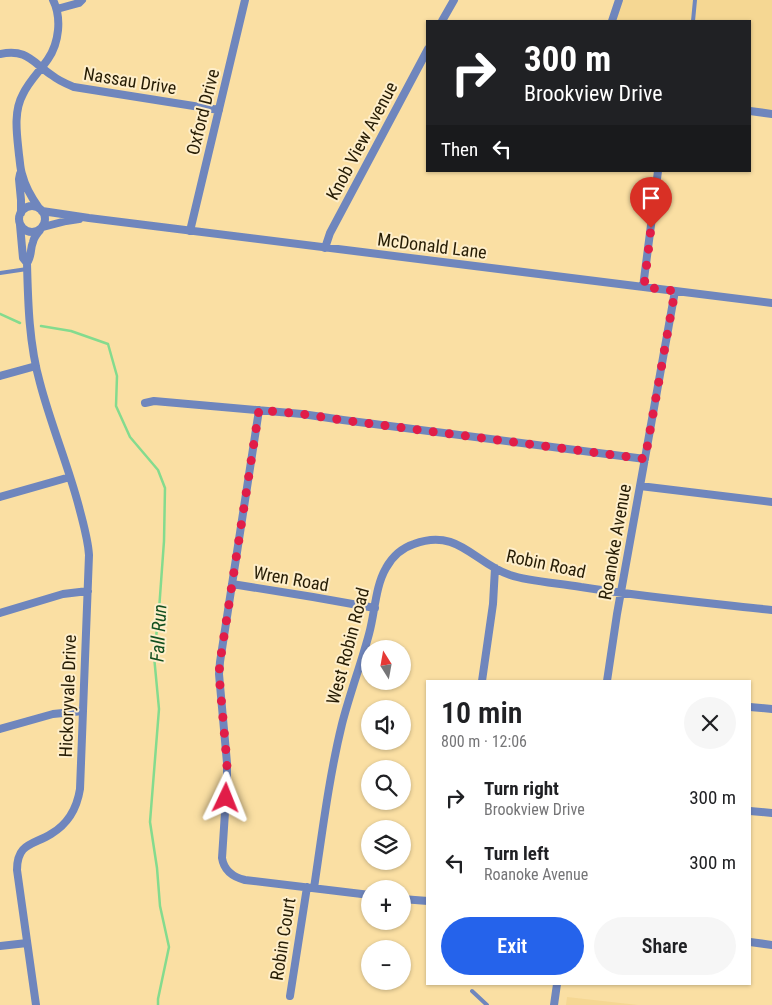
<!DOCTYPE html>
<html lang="en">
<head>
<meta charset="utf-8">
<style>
  body { margin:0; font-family:"Roboto Condensed",sans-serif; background:#f6f6f6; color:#202124; height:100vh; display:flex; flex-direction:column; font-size:19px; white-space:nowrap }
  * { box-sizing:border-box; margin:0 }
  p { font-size:16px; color:#757577 }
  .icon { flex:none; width:28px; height:28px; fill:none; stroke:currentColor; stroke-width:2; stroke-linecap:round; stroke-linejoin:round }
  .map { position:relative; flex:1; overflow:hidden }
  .drawer { position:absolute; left:426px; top:680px; width:325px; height:305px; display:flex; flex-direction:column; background:#fff; border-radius:0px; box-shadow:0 1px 4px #0004 }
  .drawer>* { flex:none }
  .top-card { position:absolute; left:426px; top:20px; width:325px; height:152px; border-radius:0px; box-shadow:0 1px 4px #0004; background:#202124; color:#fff; overflow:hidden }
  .needle { width:32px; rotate:349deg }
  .fabs { position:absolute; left:361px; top:640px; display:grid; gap:10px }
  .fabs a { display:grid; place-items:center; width:50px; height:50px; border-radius:50%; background:#fff; box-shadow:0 1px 4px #0004; font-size:25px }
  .pin { position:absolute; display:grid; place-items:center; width:42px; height:42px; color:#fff; margin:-51px -21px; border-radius:50% 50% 50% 0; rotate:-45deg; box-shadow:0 0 5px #0007 }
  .pin .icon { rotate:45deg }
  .me { position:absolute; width:55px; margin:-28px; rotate:2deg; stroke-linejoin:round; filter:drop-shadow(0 0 4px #0008) }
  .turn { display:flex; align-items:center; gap:18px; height:105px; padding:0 15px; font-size:22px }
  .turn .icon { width:65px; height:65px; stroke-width:2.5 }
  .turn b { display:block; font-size:35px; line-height:42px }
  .then { display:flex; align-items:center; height:48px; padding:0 15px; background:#0003; gap:10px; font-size:19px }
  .round { display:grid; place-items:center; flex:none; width:52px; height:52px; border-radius:26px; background:#f6f6f6 }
  .summary { display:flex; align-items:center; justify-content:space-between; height:85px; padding:0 15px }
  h1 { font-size:30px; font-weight:600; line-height:38px }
  .button { display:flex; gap:10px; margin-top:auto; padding:10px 15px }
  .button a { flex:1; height:58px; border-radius:30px; background:#2563eb; color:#fff; font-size:20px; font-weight:600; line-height:58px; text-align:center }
  .button a+a { background:#f6f6f6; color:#202124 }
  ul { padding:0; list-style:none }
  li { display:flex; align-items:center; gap:15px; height:65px; padding:0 15px }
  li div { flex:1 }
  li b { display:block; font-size:19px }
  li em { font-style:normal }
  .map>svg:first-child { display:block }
  .built { fill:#f5d793 }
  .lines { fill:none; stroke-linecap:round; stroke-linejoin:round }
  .stream { stroke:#84db8e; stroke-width:2.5 }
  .lane { stroke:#6f86bd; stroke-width:4 }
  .street { stroke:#6f86bd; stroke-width:8 }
  .route { stroke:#e11d48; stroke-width:9; stroke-dasharray:0 16.2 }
  .labels { text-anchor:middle; stroke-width:4; stroke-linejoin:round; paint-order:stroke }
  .street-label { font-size:18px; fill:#261c04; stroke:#feeeca }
  .water-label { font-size:19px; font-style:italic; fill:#124f1f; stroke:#feeeca }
</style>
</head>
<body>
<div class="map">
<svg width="772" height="1005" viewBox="0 0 772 1005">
  <rect width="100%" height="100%" fill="#fadfa3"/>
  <path class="built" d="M619 0H772V114L750 111V21H612Z
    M567 997 638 1005H566Z"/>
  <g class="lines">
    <path class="stream" d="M0 314 20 323
      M41 326 71 331 108 344 117 376 116 406 130 437 158 470 165 488 164 541 159 610 154 656 159 709 150 822 157 868 160 906 169 947 158 999V1005"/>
    <path class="lane" d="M693 21 695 0
      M0 273 27 269
      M472 991 487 1005"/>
    <path class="street" d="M57 9 79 3 82 0
      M442 21 454 0
      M612 21 619 0
      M0 54C27 48 33 63 53 76 59 81 67 84 74 87L219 110
      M750 111 772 114
      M20 174 19 179 21 200V213
      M19 219a13 13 0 1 1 26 0a13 13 0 1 1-26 0Z
      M39 208C31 197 25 186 22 174 20 168 20 161 19 155 17 135 13 112 23 94 29 81 40 71 48 59 59 43 62 18 53 0
      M42 211 89 218 772 303
      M20 225 23 258 27 263
      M43 227 66 221 79 219
      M190 231 245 0
      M325 248 330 233 428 49
      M643 287 658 171
      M0 376 36 366
      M145 403 154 401 302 414 343 420 645 459
      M259 410 220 662 219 674 227 763V782L222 858C224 871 233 877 245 880L370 895
      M640 486 772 502
      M0 497 70 477
      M232 584 313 597 375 608
      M0 613 63 594 88 591
      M482 681 493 604 495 568
      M607 681 617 614 675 291
      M750 707 772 709
      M0 729 53 714 83 711
      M750 811 772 813
      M314 888C322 834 329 777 342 724 350 693 361 664 369 634 375 613 375 587 386 568 392 557 402 548 414 544 458 527 475 564 510 575 531 582 559 583 581 587 644 597 708 603 772 610
      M402 899 428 901
      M750 942 772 945
      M0 946 27 943
      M290 996 307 887
      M36 1005 17 870C17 843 33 845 51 834 68 824 77 808 80 789L89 555C88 539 83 523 79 507 68 465 51 425 40 383 29 344 28 303 27 263 32 256 30 249 33 242 34 237 37 234 40 230
      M554 1005 557 984"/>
  </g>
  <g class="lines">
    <path class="route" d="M226 798 227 763 219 674 220 662 259 410 302 414 342 420 645 459 675 291 644 287 651 228"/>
  </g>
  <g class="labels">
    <g class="street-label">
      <text transform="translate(130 81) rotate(9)" y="6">Nassau Drive</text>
      <text transform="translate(203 112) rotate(-76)" y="6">Oxford Drive</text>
      <text transform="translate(362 141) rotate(-62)" y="6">Knob View Avenue</text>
      <text transform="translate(432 246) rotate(7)" y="6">McDonald Lane</text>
      <text transform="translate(615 542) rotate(-80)" y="6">Roanoke Avenue</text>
      <text transform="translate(546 564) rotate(12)" y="6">Robin Road</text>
      <text transform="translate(291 579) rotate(10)" y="6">Wren Road</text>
      <text transform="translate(348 646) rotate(-75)" y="6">West Robin Road</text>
      <text transform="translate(68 696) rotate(-88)" y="6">Hickoryvale Drive</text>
      <text transform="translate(283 939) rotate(-81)" y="6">Robin Court</text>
    </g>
    <g class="water-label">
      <text transform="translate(158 633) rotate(-87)" y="7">Fall Run</text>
    </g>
  </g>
</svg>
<div class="fabs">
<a><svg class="needle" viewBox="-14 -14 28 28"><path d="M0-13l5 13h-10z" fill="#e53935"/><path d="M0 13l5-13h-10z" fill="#757577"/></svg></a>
<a><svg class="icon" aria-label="sound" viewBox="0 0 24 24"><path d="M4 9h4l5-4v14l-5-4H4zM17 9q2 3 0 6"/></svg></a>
<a><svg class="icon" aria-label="search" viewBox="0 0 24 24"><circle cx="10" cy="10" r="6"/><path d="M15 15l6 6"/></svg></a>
<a><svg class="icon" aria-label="layers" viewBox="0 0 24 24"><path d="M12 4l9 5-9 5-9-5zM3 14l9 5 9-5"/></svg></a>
<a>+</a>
<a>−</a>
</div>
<div class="pin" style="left:651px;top:228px;background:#d93025"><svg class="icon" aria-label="arrive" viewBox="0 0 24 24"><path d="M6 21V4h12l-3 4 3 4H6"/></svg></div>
<svg class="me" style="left:226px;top:798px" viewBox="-20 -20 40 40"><path d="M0-17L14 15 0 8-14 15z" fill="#e11d48" stroke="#fff" stroke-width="4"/></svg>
<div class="top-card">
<div class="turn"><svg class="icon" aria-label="right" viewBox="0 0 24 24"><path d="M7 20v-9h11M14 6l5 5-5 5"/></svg><div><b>300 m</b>Brookview Drive</div></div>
<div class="then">Then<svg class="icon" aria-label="left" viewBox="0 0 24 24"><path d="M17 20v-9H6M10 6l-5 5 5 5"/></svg></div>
</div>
<section class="drawer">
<div class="summary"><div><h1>10 min</h1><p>800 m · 12:06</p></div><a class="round"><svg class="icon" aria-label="close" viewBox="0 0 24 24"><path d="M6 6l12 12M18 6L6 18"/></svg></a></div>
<ul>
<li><svg class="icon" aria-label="right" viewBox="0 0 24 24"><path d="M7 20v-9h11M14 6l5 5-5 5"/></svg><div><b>Turn right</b><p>Brookview Drive</p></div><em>300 m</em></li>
<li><svg class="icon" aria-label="left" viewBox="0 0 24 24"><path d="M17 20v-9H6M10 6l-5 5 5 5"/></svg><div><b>Turn left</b><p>Roanoke Avenue</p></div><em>300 m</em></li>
</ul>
<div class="button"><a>Exit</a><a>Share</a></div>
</section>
</div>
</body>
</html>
